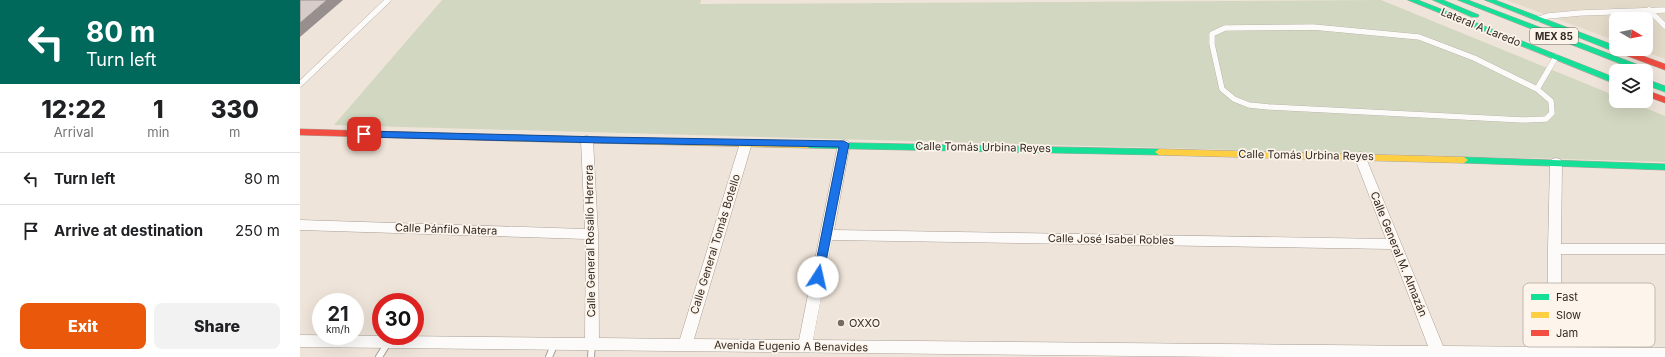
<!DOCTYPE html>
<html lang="en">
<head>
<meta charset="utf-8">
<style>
  body { margin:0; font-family:Inter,sans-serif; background:#f2f2f2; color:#202124; height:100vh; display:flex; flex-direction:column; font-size:15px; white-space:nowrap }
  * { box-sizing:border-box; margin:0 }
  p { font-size:13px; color:#757577 }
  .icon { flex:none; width:22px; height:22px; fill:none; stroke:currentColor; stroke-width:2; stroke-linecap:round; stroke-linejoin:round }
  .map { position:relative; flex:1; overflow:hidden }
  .sheet { display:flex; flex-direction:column; background:#fff; width:300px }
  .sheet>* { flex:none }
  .top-card { background:#00695c; color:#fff; overflow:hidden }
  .needle { width:26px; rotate:100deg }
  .tools { position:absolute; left:1309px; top:12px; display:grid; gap:8px }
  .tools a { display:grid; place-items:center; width:44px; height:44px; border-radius:8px; background:#fff; box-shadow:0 4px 16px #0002; font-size:20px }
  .speed { position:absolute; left:12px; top:293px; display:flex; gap:8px; font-size:20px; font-weight:700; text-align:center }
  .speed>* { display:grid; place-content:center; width:52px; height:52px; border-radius:50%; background:#fff; box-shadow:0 4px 16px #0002; line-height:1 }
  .speed small { font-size:10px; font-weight:400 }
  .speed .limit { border:6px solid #d22; background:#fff; color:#111 }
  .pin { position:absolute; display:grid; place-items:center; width:34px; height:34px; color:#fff; margin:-17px; border-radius:8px; box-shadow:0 2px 6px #0006 }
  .me { position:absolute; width:44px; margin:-22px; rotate:10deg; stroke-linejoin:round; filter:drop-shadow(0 0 3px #0008) }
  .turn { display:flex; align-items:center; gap:14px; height:84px; padding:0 20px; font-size:18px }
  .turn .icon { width:52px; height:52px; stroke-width:2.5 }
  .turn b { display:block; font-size:28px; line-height:34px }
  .eta { display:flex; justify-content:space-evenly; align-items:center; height:68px; text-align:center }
  .eta b { font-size:24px; font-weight:800; line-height:28px }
  .button { display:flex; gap:8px; margin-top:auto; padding:8px 20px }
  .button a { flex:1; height:46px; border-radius:8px; background:#ea580c; color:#fff; font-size:16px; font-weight:800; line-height:46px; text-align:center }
  .button a+a { background:#f2f2f2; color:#202124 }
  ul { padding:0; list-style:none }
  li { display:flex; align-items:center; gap:12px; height:52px; padding:0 20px; border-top:1px solid #e0e0e0 }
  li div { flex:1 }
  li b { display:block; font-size:15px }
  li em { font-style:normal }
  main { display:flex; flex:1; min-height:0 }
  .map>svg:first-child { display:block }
  .industrial { fill:#e3dac9 }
  .green { fill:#d2d7c1 }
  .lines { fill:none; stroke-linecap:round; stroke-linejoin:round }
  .lane-far1-casing { stroke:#a89f97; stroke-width:6 }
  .lane-casing { stroke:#a89f97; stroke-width:8 }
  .street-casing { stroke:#a89f97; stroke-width:1 }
  .fast-casing { stroke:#a89f97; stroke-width:1 }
  .slow-casing { stroke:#a89f97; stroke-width:1 }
  .jam-casing { stroke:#a89f97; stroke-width:1 }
  .lane-far1 { stroke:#fdfbf9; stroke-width:5.5 }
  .lane { stroke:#fdfbf9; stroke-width:6 }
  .street { fill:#fdfbf9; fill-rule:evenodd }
  .fast { fill:#16e098; fill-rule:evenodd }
  .slow { fill:#ffcf43; fill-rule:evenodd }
  .jam { fill:#f24e42; fill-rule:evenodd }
  .shaded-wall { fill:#968f8d }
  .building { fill:#d7ccca; stroke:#968f8d }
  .route { fill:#1a73e8; stroke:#114b97 }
  .poi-dot { fill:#756c63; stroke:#fdf4ec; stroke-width:1.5 }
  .labels { text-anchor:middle; stroke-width:3.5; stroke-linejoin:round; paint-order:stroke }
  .shield { fill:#fdf4ec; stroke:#70675f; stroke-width:1 }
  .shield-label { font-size:10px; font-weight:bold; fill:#332b23 }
  .street-label { font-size:11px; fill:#332b23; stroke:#fdf4ec }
  .poi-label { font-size:11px; fill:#332b23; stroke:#fdf4ec; text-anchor:start }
  .key { fill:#fdf4ec; stroke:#c0b8b0; stroke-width:1 }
  .key-label { font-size:11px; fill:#332b23 }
</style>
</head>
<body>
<main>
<section class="sheet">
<div class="top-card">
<div class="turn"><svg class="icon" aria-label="left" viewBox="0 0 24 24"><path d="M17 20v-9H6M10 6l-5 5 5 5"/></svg><div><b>80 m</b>Turn left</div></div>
</div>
<div class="eta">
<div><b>12:22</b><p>Arrival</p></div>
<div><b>1</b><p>min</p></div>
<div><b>330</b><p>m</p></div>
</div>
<ul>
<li><svg class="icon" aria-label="left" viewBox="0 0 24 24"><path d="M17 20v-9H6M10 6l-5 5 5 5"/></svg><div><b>Turn left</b></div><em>80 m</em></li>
<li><svg class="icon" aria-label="arrive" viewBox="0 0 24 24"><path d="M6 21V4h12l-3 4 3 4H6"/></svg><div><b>Arrive at destination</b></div><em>250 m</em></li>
</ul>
<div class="button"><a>Exit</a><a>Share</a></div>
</section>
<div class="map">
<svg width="1365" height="357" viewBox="0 0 1365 357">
  <rect width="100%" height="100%" fill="#efe4d9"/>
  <path class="industrial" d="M1207 0H1365V59L1338 49H1346V19H1316V41Z"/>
  <path class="green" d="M142 0H401L400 4 1081 0 1316 96V101H1329L1365 116V162L34 125Z"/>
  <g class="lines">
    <g class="lane-far1-casing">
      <path id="lane-far1" d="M1349 10 1365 26
        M1239 19 1248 16 1280 13 1365 10
        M1013 27 1119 37 1174 58 1237 89 1251 101 1252 113 1246 119 1223 120 969 107 949 105 934 99 922 89 912 44V34L925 28Z
        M0 84 88 0
        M1237 89 1256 57"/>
    </g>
    <g class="lane-casing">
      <path id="lane" d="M79 357 89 341
        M249 357 255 343
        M291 357 292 343"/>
    </g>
    <g class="street-casing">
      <path id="street" d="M287 136 291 137 293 140 298 234 299 338 380 339 440 143 442 140H450L452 143 394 339 499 340 538 144 540 141 544 140 548 141 550 144 534 230 1086 239 1054 156 1056 153 1060 152 1064 153 1143 346 1248 347V249L1250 162 1252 159 1256 158 1260 159 1262 162 1261 244H1365V254H1261L1262 347 1365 348V357H931L0 347V335L285 338 286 239 0 230V220L285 229 281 140 283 137ZM532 240 1091 249 1128 346 513 340Z"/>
    </g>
    <g class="fast-casing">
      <path id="fast" d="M1108 0H1118L1316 78V84Z
        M1133 0H1143L1179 15 1178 17H1172Z
        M1158 0H1168L1349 69 1350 71 1346 74V71H1339Z
        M1185 0H1195L1316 46V49H1320L1316 51H1313Z
        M1346 79 1365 86V92L1346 85Z
        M508 142 859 149 863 152 859 155 508 148 504 145Z
        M1164 157 1365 164V170L1164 163 1160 160Z"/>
    </g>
    <g class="slow-casing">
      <path id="slow" d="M208 135 508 142 512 145 508 148 208 141 204 138Z
        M859 149 1164 157 1168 160 1164 163 859 155 855 152Z"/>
    </g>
    <g class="jam-casing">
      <path id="jam" d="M1314 47H1316V49H1324L1365 64V70L1314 51Z
        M1346 90 1365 97V103L1346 96Z
        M0 129 208 135 212 138 208 141 0 135Z"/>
    </g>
    <use href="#lane-far1" class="lane-far1"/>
    <use href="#lane" class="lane"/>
    <use href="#street" class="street"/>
    <use href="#fast" class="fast"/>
    <use href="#slow" class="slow"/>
    <use href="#jam" class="jam"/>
  </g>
  <path class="shaded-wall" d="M27 0H43L0 37V23Z"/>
  <path class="building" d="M0 0H27L0 23Z"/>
  <path class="route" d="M64 131 303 137 544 141 549 144 523 277 521 280 518 281 514 280 513 277 539 147 303 143 64 137 60 134Z"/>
  <circle class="poi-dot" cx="541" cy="323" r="4"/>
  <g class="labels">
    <rect class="shield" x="1230" y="28" width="48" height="16" rx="3"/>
    <g class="shield-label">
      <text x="1254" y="40">MEX 85</text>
    </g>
    <g class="street-label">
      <text transform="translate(1181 27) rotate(22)" y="4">Lateral A Laredo</text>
      <text transform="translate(683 147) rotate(1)" y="4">Calle Tomás Urbina Reyes</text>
      <text transform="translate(1006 155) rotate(1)" y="4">Calle Tomás Urbina Reyes</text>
      <text transform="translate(146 229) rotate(2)" y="4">Calle Pánfilo Natera</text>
      <text transform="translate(811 239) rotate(1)" y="4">Calle José Isabel Robles</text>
      <text transform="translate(290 241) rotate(-91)" y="4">Calle General Rosalío Herrera</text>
      <text transform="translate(415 244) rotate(-73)" y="4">Calle General Tomás Botello</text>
      <text transform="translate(1099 254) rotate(68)" y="4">Calle General M. Almazán</text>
      <text transform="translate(491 346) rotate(1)" y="4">Avenida Eugenio A Benavides</text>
    </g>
    <g class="poi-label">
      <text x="549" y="327">OXXO</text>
    </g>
  </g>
  <rect x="1223" y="283" width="132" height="64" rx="6" class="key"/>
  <rect x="1231" y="294" width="18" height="6" fill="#16e098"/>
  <rect x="1231" y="312" width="18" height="6" fill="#ffcf43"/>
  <rect x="1231" y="330" width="18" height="6" fill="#f24e42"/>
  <g class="key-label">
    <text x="1256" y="301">Fast</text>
    <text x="1256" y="319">Slow</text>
    <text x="1256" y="337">Jam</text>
  </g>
</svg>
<div class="tools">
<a><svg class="needle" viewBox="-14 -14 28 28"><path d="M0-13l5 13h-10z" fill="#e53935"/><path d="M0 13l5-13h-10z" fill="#757577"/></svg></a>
<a><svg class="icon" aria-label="layers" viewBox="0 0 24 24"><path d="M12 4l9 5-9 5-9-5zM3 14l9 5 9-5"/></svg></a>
</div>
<div class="speed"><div>21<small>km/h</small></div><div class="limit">30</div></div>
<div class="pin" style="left:64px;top:134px;background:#d93025"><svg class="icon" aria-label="arrive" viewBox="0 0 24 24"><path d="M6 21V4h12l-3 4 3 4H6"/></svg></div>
<svg class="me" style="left:518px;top:277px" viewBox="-20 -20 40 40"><circle r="19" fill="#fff"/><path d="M0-13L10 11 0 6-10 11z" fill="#1a73e8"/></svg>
</div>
</main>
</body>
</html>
